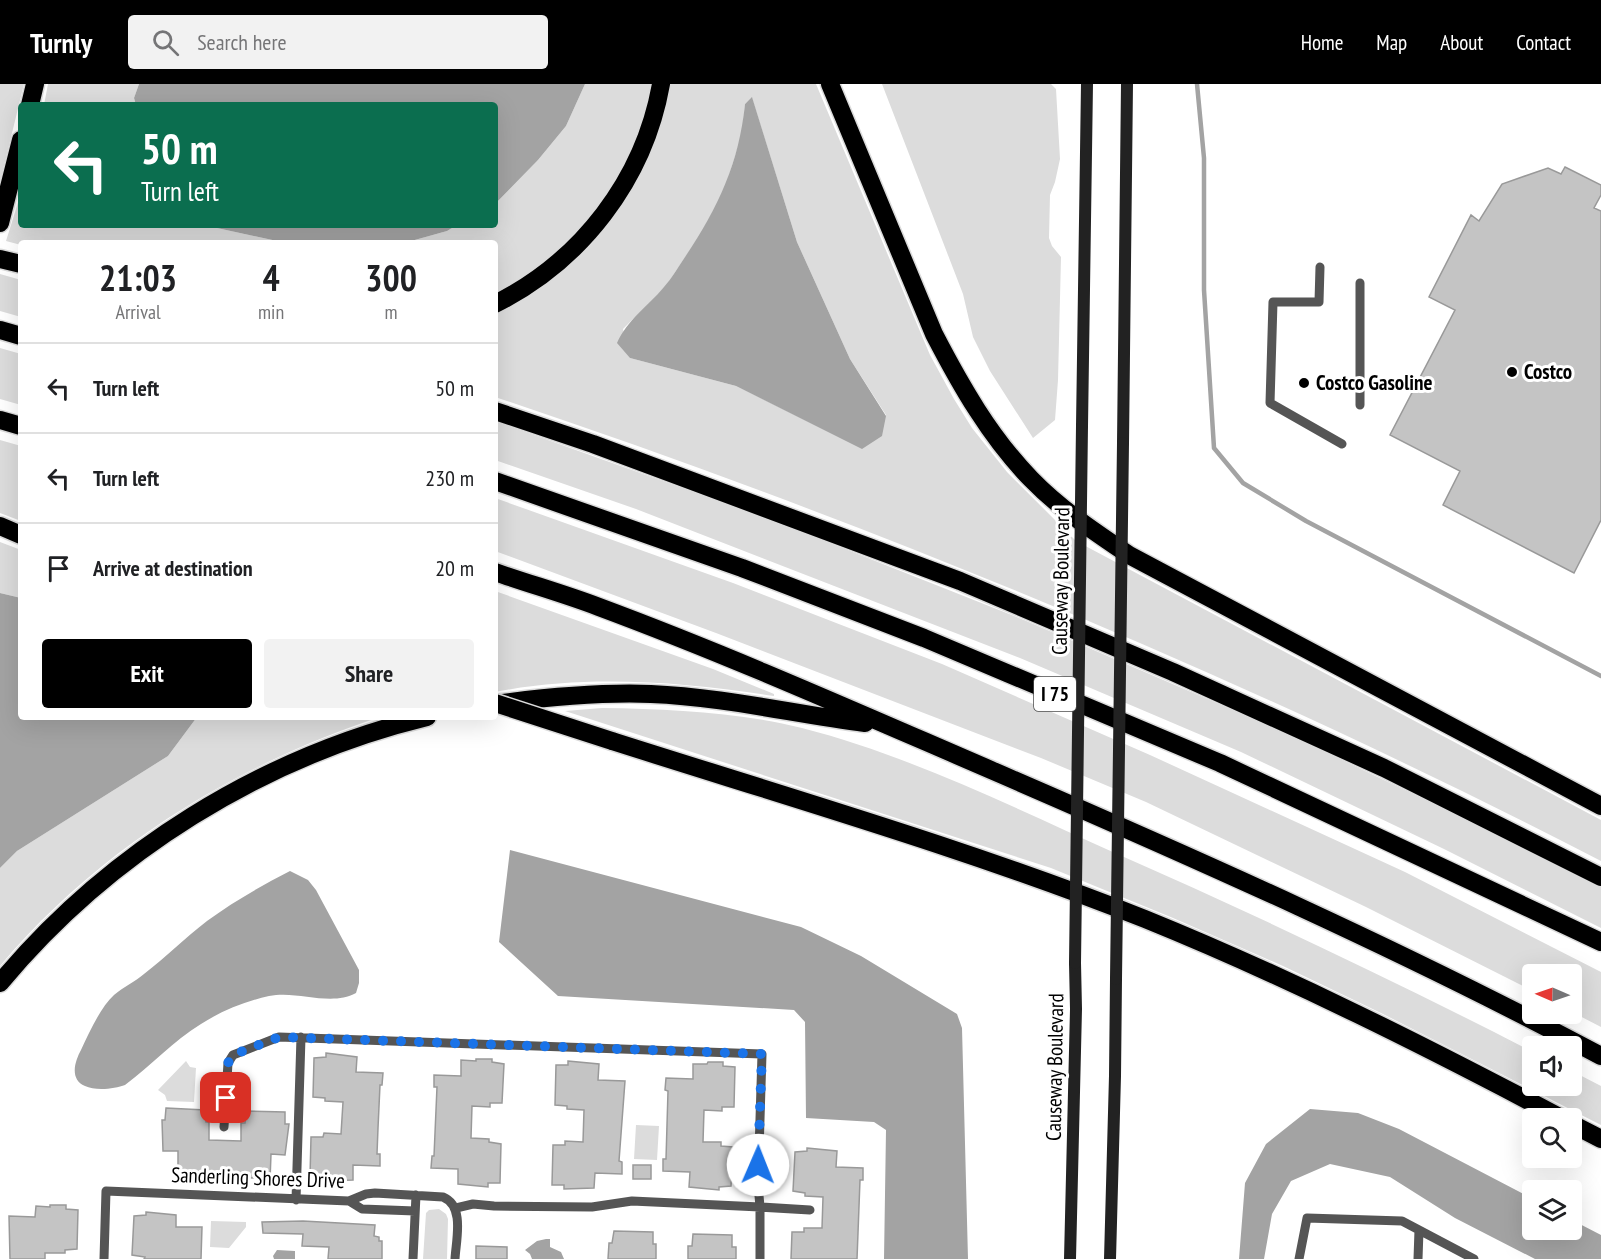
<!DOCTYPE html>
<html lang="en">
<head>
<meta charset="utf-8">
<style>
  body { margin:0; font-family:"PT Sans Narrow",sans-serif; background:#f2f2f2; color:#202124; height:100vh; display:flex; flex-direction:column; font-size:22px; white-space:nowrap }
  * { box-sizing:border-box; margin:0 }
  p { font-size:20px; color:#757577 }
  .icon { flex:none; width:33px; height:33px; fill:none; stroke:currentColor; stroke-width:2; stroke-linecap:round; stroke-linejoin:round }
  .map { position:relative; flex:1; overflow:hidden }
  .side { position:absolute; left:18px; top:156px; width:480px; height:480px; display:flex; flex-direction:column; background:#fff; border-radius:6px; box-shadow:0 6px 24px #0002 }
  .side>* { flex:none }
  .guide { position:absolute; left:18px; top:18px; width:480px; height:126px; border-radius:6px; box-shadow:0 6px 24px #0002; background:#0b6e4f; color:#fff; overflow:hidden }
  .needle { width:39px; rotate:272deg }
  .tools { position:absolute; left:1522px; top:880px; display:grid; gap:12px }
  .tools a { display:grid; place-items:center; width:60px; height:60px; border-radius:6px; background:#fff; box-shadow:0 6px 24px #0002; font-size:30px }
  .pin { position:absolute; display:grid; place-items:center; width:51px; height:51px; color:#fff; margin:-26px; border-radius:12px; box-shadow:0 3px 9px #0006 }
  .me { position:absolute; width:66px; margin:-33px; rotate:1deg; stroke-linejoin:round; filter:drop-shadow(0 0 4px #0008) }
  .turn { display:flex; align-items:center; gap:21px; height:126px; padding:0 24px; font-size:27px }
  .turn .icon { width:78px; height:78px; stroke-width:2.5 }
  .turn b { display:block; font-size:42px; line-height:51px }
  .eta { display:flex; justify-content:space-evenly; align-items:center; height:102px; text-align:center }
  .eta b { font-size:36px; font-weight:700; line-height:42px }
  .button { display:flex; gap:12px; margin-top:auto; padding:12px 24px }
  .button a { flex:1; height:69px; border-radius:6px; background:#000; color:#fff; font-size:24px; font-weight:700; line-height:69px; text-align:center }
  .button a+a { background:#f2f2f2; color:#202124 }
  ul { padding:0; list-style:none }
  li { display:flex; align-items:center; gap:18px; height:90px; padding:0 24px; border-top:2px solid #e0e0e0 }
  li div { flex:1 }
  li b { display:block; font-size:22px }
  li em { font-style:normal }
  header { display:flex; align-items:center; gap:36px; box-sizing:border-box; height:84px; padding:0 30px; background:#000; color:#fff }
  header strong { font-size:28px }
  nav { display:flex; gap:33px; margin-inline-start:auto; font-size:21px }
  .search { width:420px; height:54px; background:#f2f2f2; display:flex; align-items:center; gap:15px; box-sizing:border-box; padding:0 21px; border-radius:6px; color:#757577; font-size:22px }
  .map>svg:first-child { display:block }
  .green { fill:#dcdcdc; fill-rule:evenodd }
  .water { fill:#a3a3a3 }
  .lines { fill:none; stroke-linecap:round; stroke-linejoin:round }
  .stream { stroke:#a3a3a3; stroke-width:4.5 }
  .building { fill:#c4c4c4; stroke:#999; stroke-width:1.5 }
  .highway-casing { stroke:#dbdbdb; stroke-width:21 }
  .lane { stroke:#555; stroke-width:9 }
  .secondary { stroke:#222; stroke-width:12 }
  .highway { stroke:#000; stroke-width:18 }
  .highway-bridge-casing { stroke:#dbdbdb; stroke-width:21; stroke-linecap:butt }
  .secondary-bridge { stroke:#222; stroke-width:12 }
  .highway-bridge { stroke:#000; stroke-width:18 }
  .route { stroke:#1a73e8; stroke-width:10; stroke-dasharray:0 18 }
  .poi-dot { fill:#000; stroke:#fff; stroke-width:2 }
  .labels { text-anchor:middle; stroke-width:6; stroke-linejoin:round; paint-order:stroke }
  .shield { fill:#fff; stroke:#4c4c4c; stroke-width:1.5 }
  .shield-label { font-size:20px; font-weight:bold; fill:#000 }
  .poi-label { font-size:21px; font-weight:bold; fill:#000; stroke:#fff; text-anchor:start }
  .street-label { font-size:21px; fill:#000; stroke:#fff }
</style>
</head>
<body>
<header>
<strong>Turnly</strong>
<div class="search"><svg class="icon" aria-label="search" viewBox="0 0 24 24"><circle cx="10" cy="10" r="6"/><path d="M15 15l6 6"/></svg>Search here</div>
<nav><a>Home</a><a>Map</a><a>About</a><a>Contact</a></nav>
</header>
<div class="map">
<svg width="1601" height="1175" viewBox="0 0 1601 1175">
  <rect width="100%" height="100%" fill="#fff"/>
  <path class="green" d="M0 0H24L0 98Z
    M48 0H139L134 14 136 21H44Z
    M585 0H653L638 54 605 117 557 170 495 213V159H404L447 147 457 141H495V120L538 76 566 42Z
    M668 0H816L930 271 954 315 972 344 1007 388 1076 457 1601 736V777C1245 593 874 440 495 313V230C540 207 594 170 618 123 637 84 652 41 668 0ZM752 14 797 158 850 275 886 331 862 364 736 302 630 274 623 245 666 202 700 151 724 107 742 50 745 20Z
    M882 0H1051L1056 5 1060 75 1055 98 1050 111 1049 154 1052 162 1061 173 1058 296 1055 336 1033 354 990 287 973 253 963 210Z
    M21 109V141H212L217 144 277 157 301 159H21V161L6 157Z
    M0 190 21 196V233L0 227Z
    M0 264 21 270V321L0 315Z
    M495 337 772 436 1024 536 1275 644 1564 782 1601 802V844L1444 765 1241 668 1020 574 636 425 495 376Z
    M0 356 21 362V437L0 429Z
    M495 414 733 499 942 580 1150 671 1405 788 1601 888V943L1572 928V891H1533V907L1366 823 1146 718 1041 674 716 549 495 467Z
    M0 458 21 466V514L0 509Z
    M495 507 713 585 774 610V612C682 598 587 590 495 608Z
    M602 624C669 625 737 628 802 644 908 671 1015 724 1115 769 1256 831 1395 897 1533 968V1002H1572V987L1601 1002V1041L1383 930 1283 882 1173 834 1051 784 565 627Z
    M197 633H380C235 681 99 764 0 882V784L17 767 168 672Z
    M186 977 190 983 196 984 194 1018 167 1017 165 1011 158 1006Z
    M636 1041 659 1042 657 1076 634 1075Z
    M439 1125 446 1130 448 1135 447 1175H423L426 1129 429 1126Z
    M211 1137 246 1138V1143L229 1164 210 1163Z"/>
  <path class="water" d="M139 0H585L566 42 538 76 495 120V21H136L134 14Z
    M752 13 797 158 850 275 886 332 882 352 862 365 736 302 630 274 617 259C627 236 648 222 664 203 672 194 678 183 685 173 718 124 739 79 745 20Z
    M212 141H457L447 147 404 159H301L277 157 217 144Z
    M0 509 21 514V633H197L168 672 17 767 0 784Z
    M510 766 801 843 861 872 957 930 962 944 968 1175H884L886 1046 874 1038 806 1034 805 938 794 926 558 912 499 858Z
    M290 787 308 796 316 806 359 886V899L356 909C330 923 298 906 269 912 246 917 221 927 201 940 173 957 151 982 125 1001 115 1005 95 1007 85 1002 69 995 75 977 81 966 89 949 100 924 114 911 123 903 135 898 144 890 166 873 185 854 207 837 233 818 261 802 290 787Z
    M1310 1025 1358 1029 1399 1045 1533 1115V1146H1572V1136L1601 1151V1175H1535L1455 1134 1390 1093 1330 1080 1291 1097 1272 1130 1264 1175H1239L1245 1099 1266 1060Z
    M546 1155H550V1163L561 1168 564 1175H532L530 1170 525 1166 537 1157Z
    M277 1166 295 1167V1175H274L273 1172Z"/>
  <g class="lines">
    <path class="stream" d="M1197 0 1204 74V206L1214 364 1243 399 1306 437 1601 592"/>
  </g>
  <path class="building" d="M1565 83 1601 101V111L1594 124 1601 127V436L1574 489 1443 421 1460 387 1390 351 1455 226 1429 213 1471 131 1479 137 1502 100 1548 84 1561 90Z
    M326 969 357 973 356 988 383 989 382 1001H380L378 1044 377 1070H380V1082L353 1081V1096L322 1097V1093H310L311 1053H323L324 1049 341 1050 343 1018 325 1017V1014L313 1013 314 974 326 973Z
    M476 975H492V978L504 980 502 1019H490V1023L472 1022 471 1054 489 1055V1058L501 1060 500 1099H488V1103L458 1100V1085L431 1084 432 1072H434L437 1003H434V991L461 992V976L476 977Z
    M568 977 599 980 598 996 625 997 619 1077 622 1078V1090L595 1089 594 1104 564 1105V1101H552L553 1061H565V1057L583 1058 584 1026 567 1025V1022L555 1021 556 981H568Z
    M708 978H723V982L735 983 734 1023H722V1027L704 1026 703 1058H721V1062L733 1063 731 1102 719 1103V1106L689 1103 690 1088 663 1087V1075H666L668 1007 665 1006 666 994 693 995V980H707Z
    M166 1024 205 1026 206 1038H209V1056L241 1057V1039H245L246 1027 285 1028V1040H289L285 1071 271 1070 270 1097H258V1094L215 1093 190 1092 189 1095 178 1094V1067H163L162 1036H165Z
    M807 1064 837 1067 836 1083 863 1084V1096H860L857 1175H791L792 1148H804V1144H822L823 1113 805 1112V1109L793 1107 795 1068 807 1067Z
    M633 1081H651V1095H633Z
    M50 1121H66V1125L78 1126 77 1165 65 1166V1169H45V1175H10L9 1132 35 1133 36 1122 50 1123Z
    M146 1128 176 1131V1143H202L201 1175H144L145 1173 132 1171 134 1132 146 1131Z
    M303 1137 375 1141 374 1152 379 1153V1157H382V1175H328L329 1163 302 1162 303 1150 263 1149 262 1138Z
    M614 1147 653 1148V1160H656V1175H608L609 1159H612Z
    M693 1150 732 1151V1163H736V1175H688V1162H692Z
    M476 1162 507 1163V1175H476Z"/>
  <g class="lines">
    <g class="highway-casing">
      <path id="highway" d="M830 0 934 250C961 302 990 353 1031 395 1060 425 1095 448 1129 471L1601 722
        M30 21 35 0
        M0 139 21 56
        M0 175 21 180
        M495 220C581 177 644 96 661 0
        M0 246 21 252
        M495 327 593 360 960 497 1173 588 1384 684 1601 793
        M0 336 21 342
        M495 397 742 484 924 554 1220 679 1601 858
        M0 442 21 451
        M495 488C529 500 565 510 599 523 731 572 861 630 991 686 1197 775 1402 866 1601 972
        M495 620C547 613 598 608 651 610 723 613 794 630 865 639
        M612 657C791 714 971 766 1145 835 1288 893 1427 963 1563 1035
        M0 899C109 768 262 673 427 633
        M1572 1040 1601 1055"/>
    </g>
    <path class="lane" d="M1320 183 1319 218H1273L1270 319 1342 360
      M1360 199V321
      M224 1043 228 979 233 971 279 953 762 970 758 1100 760 1123 632 1117 592 1123 494 1122 473 1120 456 1124
      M296 1116 301 953
      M349 1117 362 1125 415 1127
      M104 1175 106 1107 349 1117 366 1110 375 1109 443 1113C465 1122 456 1156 455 1175
      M413 1175 416 1111
      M760 1175V1123L810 1126
      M1299 1175 1307 1134 1402 1137 1474 1175
      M1418 1175 1419 1146"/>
    <path class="secondary" d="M1082 342 1087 0
      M1123 359 1127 0
      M1070 1175 1076 925 1075 879
      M1110 1175 1115 992 1116 895"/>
    <use href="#highway" class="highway"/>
    <g class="highway-bridge-casing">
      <path id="highway-bridge" d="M495 619 612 657"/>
    </g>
    <path class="secondary-bridge" d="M1075 879 1082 342
      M1116 895 1123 359"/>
    <use href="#highway-bridge" class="highway-bridge"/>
  </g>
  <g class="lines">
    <path class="route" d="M226 1014 228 979 233 971 279 953 762 970 758 1081"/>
  </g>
  <g class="poi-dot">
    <circle cx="1512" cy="288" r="6"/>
    <circle cx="1304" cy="299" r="6"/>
  </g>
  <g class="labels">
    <rect class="shield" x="1034" y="593" width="42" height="34" rx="4.5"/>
    <g class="shield-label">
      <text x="1055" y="617">I 75</text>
    </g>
    <g class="poi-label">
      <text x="1524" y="295">Costco</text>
      <text x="1316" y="306">Costco Gasoline</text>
    </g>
    <g class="street-label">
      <text transform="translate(1061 497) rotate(-89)" y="7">Causeway Boulevard</text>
      <text transform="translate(1055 983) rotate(-89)" y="7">Causeway Boulevard</text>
      <text transform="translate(258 1094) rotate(2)" y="7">Sanderling Shores Drive</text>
    </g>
  </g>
</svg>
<div class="tools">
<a><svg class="needle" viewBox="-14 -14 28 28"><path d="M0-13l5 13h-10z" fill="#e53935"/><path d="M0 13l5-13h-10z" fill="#757577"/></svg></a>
<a><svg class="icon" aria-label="sound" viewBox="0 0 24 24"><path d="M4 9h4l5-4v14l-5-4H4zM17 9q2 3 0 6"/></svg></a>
<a><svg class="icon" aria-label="search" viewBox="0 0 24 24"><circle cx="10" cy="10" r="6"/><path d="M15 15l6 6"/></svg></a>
<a><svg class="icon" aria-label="layers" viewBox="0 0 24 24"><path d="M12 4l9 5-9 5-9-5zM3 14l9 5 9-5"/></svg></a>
</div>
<div class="pin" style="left:226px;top:1014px;background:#d93025"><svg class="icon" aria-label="arrive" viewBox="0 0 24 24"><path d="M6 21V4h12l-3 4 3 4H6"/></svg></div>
<svg class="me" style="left:758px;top:1081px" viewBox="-20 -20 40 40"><circle r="19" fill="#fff"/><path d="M0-13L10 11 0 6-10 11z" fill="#1a73e8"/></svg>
<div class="guide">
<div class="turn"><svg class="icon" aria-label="left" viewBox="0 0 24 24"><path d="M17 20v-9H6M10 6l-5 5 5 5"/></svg><div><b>50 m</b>Turn left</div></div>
</div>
<section class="side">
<div class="eta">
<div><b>21:03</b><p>Arrival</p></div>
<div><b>4</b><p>min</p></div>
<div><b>300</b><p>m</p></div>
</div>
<ul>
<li><svg class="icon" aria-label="left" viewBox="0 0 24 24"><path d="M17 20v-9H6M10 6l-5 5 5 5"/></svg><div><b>Turn left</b></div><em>50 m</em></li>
<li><svg class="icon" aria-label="left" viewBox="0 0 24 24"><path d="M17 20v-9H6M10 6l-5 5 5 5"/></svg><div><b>Turn left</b></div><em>230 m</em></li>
<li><svg class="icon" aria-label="arrive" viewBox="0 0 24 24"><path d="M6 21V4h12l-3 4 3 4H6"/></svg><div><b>Arrive at destination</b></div><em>20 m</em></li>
</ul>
<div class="button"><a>Exit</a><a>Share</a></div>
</section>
</div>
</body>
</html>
